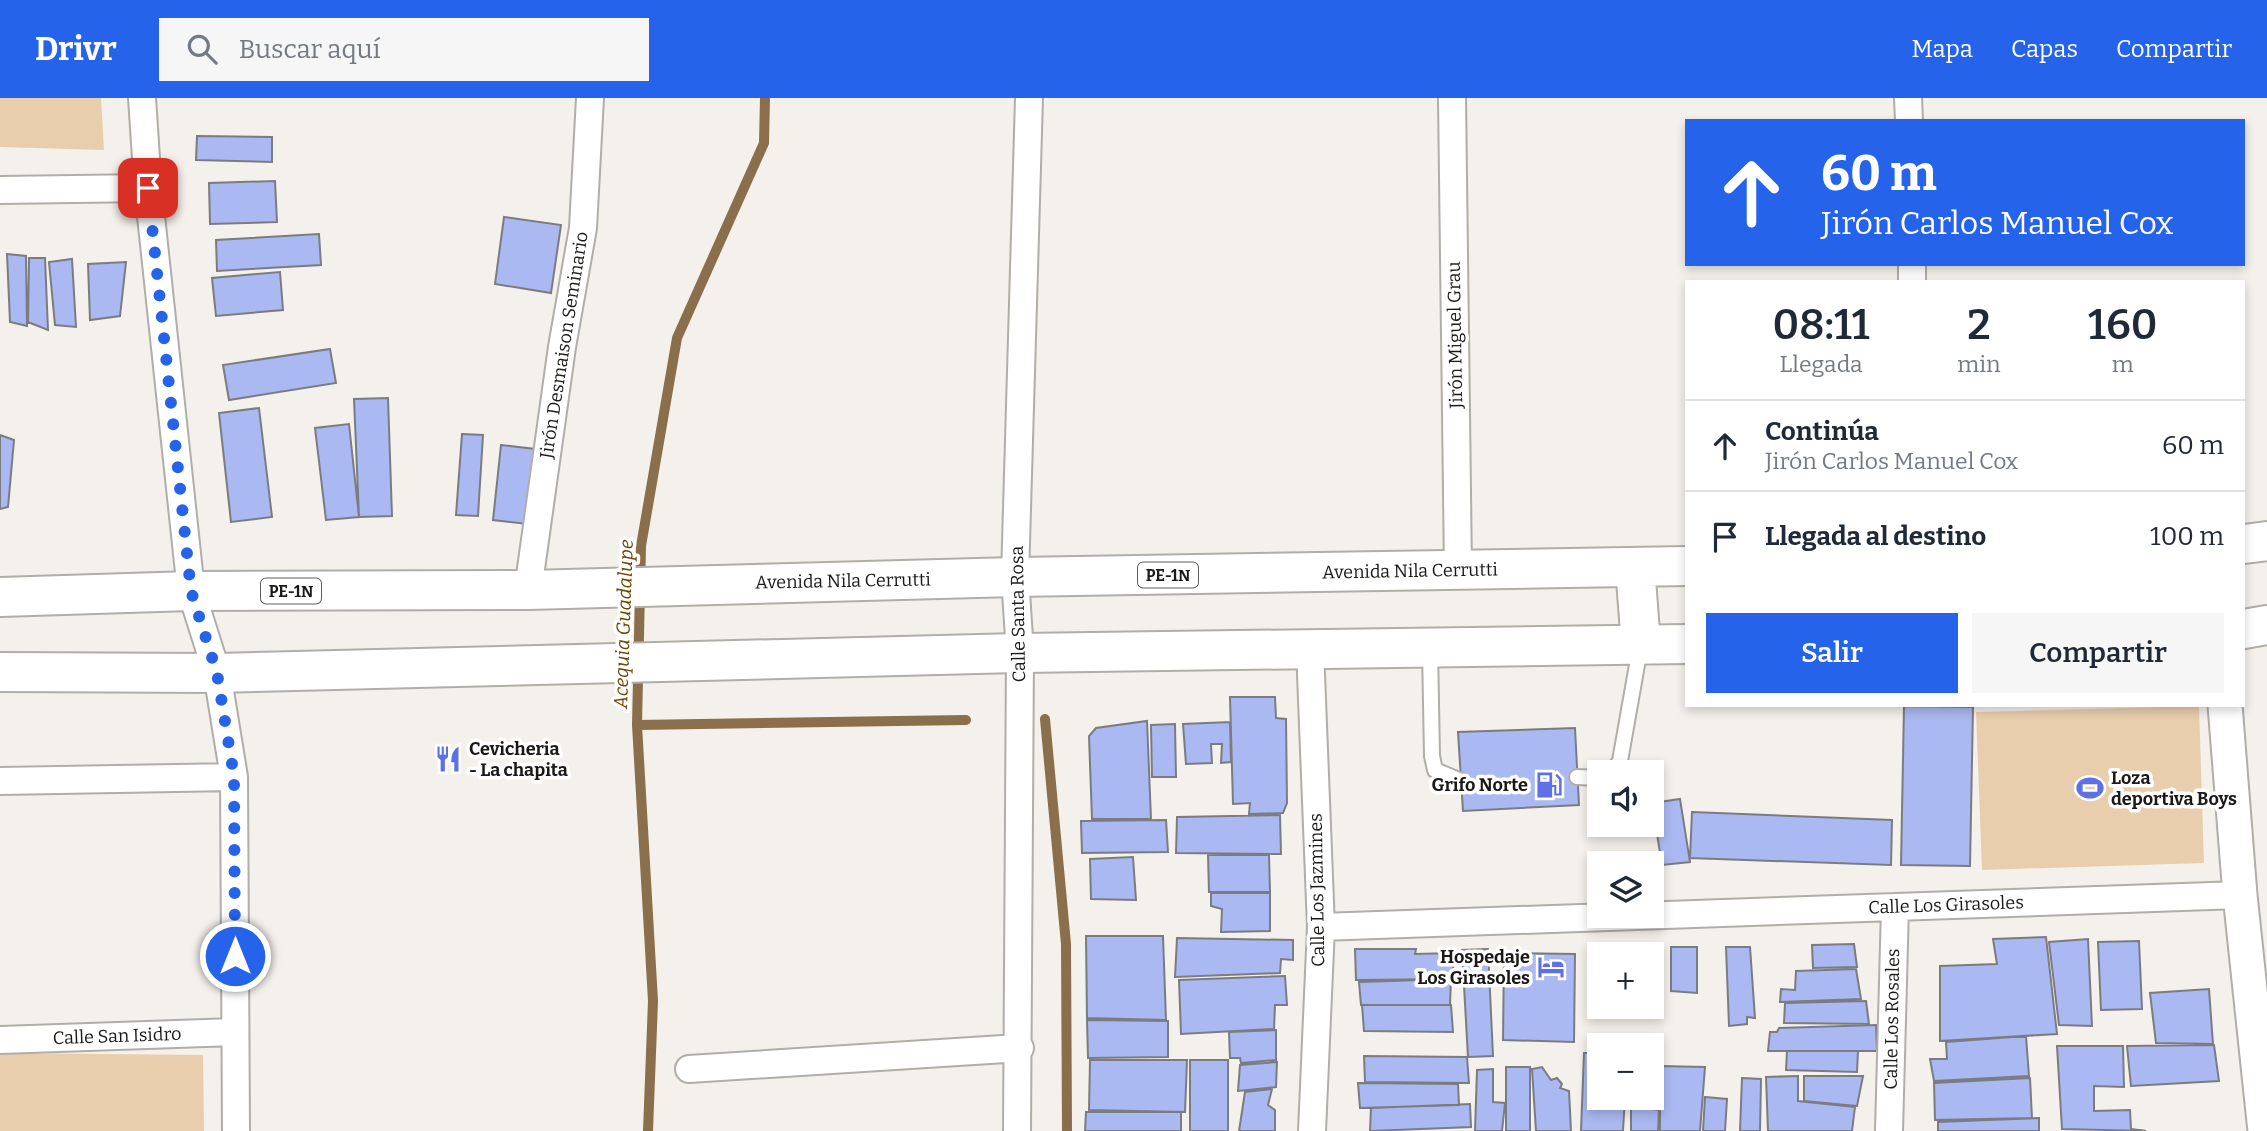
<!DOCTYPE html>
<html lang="es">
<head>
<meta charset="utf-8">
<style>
  body { margin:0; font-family:Bitter,serif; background:#f6f6f7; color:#1f2937; height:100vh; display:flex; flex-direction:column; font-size:26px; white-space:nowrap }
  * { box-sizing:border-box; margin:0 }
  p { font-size:23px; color:#747a83 }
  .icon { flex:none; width:38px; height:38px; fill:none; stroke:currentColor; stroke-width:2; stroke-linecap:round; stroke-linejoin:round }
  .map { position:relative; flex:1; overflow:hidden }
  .details { position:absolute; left:1685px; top:182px; width:560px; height:427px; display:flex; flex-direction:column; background:#fff; border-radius:0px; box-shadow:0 4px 10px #0003 }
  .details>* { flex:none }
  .banner { position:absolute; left:1685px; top:21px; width:560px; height:147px; border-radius:0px; box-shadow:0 4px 10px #0003; background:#2563eb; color:#fff; overflow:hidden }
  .tools { position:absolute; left:1587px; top:662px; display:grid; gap:14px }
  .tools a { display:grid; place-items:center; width:77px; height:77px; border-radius:0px; background:#fff; box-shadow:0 4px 10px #0003; font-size:35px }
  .pin { position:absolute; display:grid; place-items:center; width:60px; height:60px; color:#fff; margin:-30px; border-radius:14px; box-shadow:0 4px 10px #0006 }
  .me { position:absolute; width:77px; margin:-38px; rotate:0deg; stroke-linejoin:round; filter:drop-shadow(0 0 5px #0008) }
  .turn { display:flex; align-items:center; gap:24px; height:147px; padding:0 21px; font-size:32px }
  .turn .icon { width:91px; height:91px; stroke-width:2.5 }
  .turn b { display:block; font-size:49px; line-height:60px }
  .eta { display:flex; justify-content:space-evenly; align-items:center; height:119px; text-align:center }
  .eta b { font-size:42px; font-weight:600; line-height:49px }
  .button { display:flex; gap:14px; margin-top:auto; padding:14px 21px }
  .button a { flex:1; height:80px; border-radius:0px; background:#2563eb; color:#fff; font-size:28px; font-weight:600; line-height:80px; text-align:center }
  .button a+a { background:#f6f6f7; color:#1f2937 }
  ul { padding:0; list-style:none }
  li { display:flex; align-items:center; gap:21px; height:91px; padding:0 21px; border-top:2px solid #e0e1e3 }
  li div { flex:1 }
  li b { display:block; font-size:26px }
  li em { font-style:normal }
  header { display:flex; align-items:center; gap:42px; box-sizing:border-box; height:98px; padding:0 35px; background:#2563eb; color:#fff }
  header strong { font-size:33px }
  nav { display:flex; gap:38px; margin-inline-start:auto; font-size:24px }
  .search { width:490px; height:63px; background:#f6f6f7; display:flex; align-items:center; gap:18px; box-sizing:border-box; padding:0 24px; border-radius:0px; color:#747a83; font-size:26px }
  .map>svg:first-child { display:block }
  .green { fill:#e9cead }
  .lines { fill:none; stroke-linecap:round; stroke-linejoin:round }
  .stream { stroke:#8b6e4b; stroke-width:10 }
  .building { fill:#aab9f1; stroke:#7b7c82; stroke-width:2 }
  .service-casing { stroke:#b1ada8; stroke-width:18 }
  .minor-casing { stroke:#b1ada8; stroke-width:30 }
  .tertiary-casing { stroke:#b1ada8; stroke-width:37 }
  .trunk-casing { stroke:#b1ada8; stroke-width:42 }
  .service { stroke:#fff; stroke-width:14 }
  .minor { stroke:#fff; stroke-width:26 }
  .tertiary { stroke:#fff; stroke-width:33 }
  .trunk { stroke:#fff; stroke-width:38 }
  .route { stroke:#2563eb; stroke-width:12; stroke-dasharray:0 21.6 }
  .labels { text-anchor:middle; stroke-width:7; stroke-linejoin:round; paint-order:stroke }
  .shield { fill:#fff; stroke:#5f5e5d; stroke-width:2 }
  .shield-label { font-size:16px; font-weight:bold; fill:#1a1917 }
  .street-label { font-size:18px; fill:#1a1917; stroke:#fff }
  .poi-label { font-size:18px; font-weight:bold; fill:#1a1917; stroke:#fff; text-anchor:start }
  .water-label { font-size:19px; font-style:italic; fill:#6a4401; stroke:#fff }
</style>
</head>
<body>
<header>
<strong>Drivr</strong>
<div class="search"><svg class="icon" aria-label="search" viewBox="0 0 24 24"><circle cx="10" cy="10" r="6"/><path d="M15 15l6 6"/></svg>Buscar aquí</div>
<nav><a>Mapa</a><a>Capas</a><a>Compartir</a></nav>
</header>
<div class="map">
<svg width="2267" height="1033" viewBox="0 0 2267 1033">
  <rect width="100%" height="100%" fill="#f4f0eb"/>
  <path class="green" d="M0 0H101L104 52 0 49Z
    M2199 608 2204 765 1982 772 1976 614Z
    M0 955 203 957 204 1033H0Z"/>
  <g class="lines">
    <path class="stream" d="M1045 621 1066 846 1067 1033
      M637 627 966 622
      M648 1033 653 903 637 627 641 448 677 240 764 45 765 0"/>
  </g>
  <path class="building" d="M197 38 272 39V64L196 62Z
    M275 83 277 124 210 126 209 85Z
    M504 119 561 127 551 195 495 186Z
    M319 136 321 167 217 173 216 142Z
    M7 156 26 158 27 228 10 224Z
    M29 160H45L48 232 28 224Z
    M72 161 76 229 55 227 49 164Z
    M126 164 120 218 90 222 88 166Z
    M280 174 283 212 216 218 212 180Z
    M330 251 336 285 229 302 223 267Z
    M388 300 392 418 359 419 354 301Z
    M259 310 272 419 231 424 219 315Z
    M349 326 359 419 326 422 315 330Z
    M462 336 483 337 478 418 456 417Z
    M0 337 14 342 8 409 0 411Z
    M501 347 535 351 527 426 493 422Z
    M1230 599H1275L1276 620 1286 621 1287 705 1283 715 1249 716 1250 705 1233 706Z
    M1904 608 1973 609 1970 768 1901 767Z
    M1147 623 1151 721H1092L1089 638 1096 630Z
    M1230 624 1231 664 1221 665 1222 646H1211L1212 665 1186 666 1183 626Z
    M1175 626 1176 679H1152L1151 627Z
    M1575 630 1579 707 1463 713 1458 634Z
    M1680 701 1690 764 1662 767 1652 705Z
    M1692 714 1892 722 1891 767 1690 760Z
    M1280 717 1281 756 1176 755 1177 719Z
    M1166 722 1168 754 1082 755 1081 723Z
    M1208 757H1269L1270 794H1209Z
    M1133 759 1136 802 1091 801 1090 761Z
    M1211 795H1270V833L1221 834 1222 811 1211 808Z
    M1086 838H1163L1166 922 1087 920Z
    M2046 839 2057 936 1940 943V868L1997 866 1993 841Z
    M1177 840 1293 842V862L1281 861 1280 875 1175 879Z
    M2088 841 2092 928 2059 927 2049 844Z
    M2139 843 2142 911 2101 912 2098 844Z
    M1854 846 1857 869 1813 870 1812 847Z
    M1671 849H1697V895L1671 893Z
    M1726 849H1750L1755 920 1747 919V926L1729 928Z
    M1355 851H1416L1415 856 1453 855V881L1356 882Z
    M1488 851 1493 958 1468 959 1462 852Z
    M1504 855 1575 856 1574 944 1503 942Z
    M1856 871 1861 901 1780 904 1781 891 1795 892 1796 873Z
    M1285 878 1287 907H1275L1274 931 1181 936 1179 882Z
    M1451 881 1450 907H1361L1359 884Z
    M2209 891 2213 946 2156 945 2150 895Z
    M1866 903 1869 926 1784 925 1785 905Z
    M1362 907H1451L1453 934 1364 933Z
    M1087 922 1168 923V959L1088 960Z
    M1876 927 1877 953H1768L1770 934H1777L1779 930Z
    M1276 932V962L1241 965 1240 960H1230L1229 934Z
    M2026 938 2029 978 1934 983 1930 961H1947L1946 944Z
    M2214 947 2219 983 2131 988 2127 948Z
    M2057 948H2123L2124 989 2094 988V1013L2130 1012 2131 1031 2146 1033 2062 1031Z
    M1787 953H1858L1857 974 1786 972Z
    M1584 955H1600V999H1625L1623 1033H1581Z
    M1364 958 1467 959 1469 985 1365 984Z
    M1090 962H1187L1185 1014 1089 1012Z
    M1190 962H1228V1033H1190Z
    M1277 964 1276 989 1238 993 1240 967Z
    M1660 968 1705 969 1700 1033H1660Z
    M1506 969H1530V1033H1506Z
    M1542 969 1551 982 1557 980 1562 986 1560 990 1569 993 1571 1033H1536L1532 971Z
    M1493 971V1004L1505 1005 1502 1033H1475L1477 972Z
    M1798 978V1003L1855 1009 1852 1033H1768L1766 979Z
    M1804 978H1863L1857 1008 1804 1003Z
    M1742 980 1761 981 1760 1033H1740Z
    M2030 980 2032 1020 1935 1022 1934 985Z
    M1358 985 1458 986 1459 1007 1360 1010Z
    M1272 991 1268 1007 1275 1012V1033H1239L1245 994Z
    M1631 999H1652V1011L1659 1012 1658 1033H1631Z
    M1705 999 1727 1001 1725 1033H1703Z
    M1470 1006 1471 1029 1370 1033 1371 1010Z
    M1086 1014H1181V1033H1085Z
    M2039 1020V1033H1938V1024Z"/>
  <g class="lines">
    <g class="service-casing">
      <path id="service" d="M1430 551 1432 658 1435 672 1461 683
        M1612 674 1620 663 1640 550
        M1577 679 1600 680"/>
    </g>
    <g class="minor-casing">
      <path id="minor" d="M142 0 148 90 191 493 217 575 234 679 236 1033
        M1452 0 1458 473
        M1908 0 1909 23
        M0 92 148 90
        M1912 166V184
        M528 492 562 249 583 130 590 0
        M1310 551 1321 829 1312 1033
        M0 683 234 679
        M1321 829 2240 797
        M0 942 235 934
        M689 971 1020 950
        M1017 1033 1020 555 1015 479 1029 0
        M1889 1033 1895 809"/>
    </g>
    <g class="tertiary-casing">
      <path id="tertiary" d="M2225 607 2240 797 2265 1033"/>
    </g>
    <g class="trunk-casing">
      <path id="trunk" d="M2244 446 2267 443
        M1635 469 1641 547
        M0 499 191 493 528 492 1015 479 1687 468
        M2244 531 2267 527
        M0 574 217 575 1020 555 1687 546"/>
    </g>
    <use href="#service" class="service"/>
    <use href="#minor" class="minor"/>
    <use href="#tertiary" class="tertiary"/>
    <use href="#trunk" class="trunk"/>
  </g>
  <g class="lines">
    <path class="route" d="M148 90 191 493 217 575 234 678 235 858"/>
  </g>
  <defs>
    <g id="restaurant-bare" transform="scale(2.1)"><path d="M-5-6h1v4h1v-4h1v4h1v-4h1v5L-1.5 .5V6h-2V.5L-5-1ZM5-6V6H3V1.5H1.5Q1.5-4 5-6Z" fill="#5d70e8" stroke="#fff" stroke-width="2.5" paint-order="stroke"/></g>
    <g id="fuel-bare" transform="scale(2.1)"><path d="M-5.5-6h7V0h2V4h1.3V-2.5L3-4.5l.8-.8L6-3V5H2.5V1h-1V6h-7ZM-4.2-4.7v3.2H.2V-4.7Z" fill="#5d70e8" stroke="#fff" stroke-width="2.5" paint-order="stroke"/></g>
    <g id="stadium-bare" transform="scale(2.1)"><path d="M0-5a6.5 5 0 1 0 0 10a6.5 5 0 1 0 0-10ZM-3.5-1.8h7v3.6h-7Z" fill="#5d70e8" stroke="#fff" stroke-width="2.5" paint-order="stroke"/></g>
    <g id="hotel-bare" transform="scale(2.1)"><path d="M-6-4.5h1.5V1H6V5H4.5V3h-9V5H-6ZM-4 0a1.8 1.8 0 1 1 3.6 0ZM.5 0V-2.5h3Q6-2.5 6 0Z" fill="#5d70e8" stroke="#fff" stroke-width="2.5" paint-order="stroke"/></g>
  </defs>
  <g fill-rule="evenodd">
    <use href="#restaurant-bare" x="448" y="661"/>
    <use href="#fuel-bare" x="1549" y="687"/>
    <use href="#stadium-bare" x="2090" y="690"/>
    <use href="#hotel-bare" x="1551" y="869"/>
  </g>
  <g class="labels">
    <g class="shield">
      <rect x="1138" y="464.5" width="60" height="25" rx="5"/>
      <rect x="261" y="480.5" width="60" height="25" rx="5"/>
    </g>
    <g class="shield-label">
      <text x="1168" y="483">PE-1N</text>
      <text x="291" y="499">PE-1N</text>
    </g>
    <g class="street-label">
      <text transform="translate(1455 237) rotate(-91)" y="6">Jirón Miguel Grau</text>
      <text transform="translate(564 247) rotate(-81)" y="6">Jirón Desmaison Seminario</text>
      <text transform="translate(1410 473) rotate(-1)" y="6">Avenida Nila Cerrutti</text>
      <text transform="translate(843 483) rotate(-1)" y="6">Avenida Nila Cerrutti</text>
      <text transform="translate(1018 516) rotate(-91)" y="6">Calle Santa Rosa</text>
      <text transform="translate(1317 792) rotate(-91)" y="6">Calle Los Jazmines</text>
      <text transform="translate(1946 807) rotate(-2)" y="6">Calle Los Girasoles</text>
      <text transform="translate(1892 921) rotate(-89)" y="6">Calle Los Rosales</text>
      <text transform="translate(117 938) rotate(-2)" y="6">Calle San Isidro</text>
    </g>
    <g class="poi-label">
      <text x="469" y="657">Cevicheria<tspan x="469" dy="21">- La chapita</tspan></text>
      <text x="2111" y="686">Loza<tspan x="2111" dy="21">deportiva Boys</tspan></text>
      <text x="1528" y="693" text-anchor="end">Grifo Norte</text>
      <text x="1530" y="865" text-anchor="end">Hospedaje<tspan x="1530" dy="21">Los Girasoles</tspan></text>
    </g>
    <g class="water-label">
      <text transform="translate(623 526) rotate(-88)" y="7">Acequia Guadalupe</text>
    </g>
  </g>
</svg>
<div class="tools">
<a><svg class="icon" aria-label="sound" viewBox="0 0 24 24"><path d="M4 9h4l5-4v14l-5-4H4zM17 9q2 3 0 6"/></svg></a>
<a><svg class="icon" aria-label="layers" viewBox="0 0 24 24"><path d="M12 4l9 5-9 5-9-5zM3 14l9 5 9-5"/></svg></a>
<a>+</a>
<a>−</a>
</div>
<div class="pin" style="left:148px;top:90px;background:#d93025"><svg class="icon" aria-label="arrive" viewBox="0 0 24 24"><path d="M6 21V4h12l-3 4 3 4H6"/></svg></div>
<svg class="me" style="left:235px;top:858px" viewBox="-20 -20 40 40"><circle r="17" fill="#2563eb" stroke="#fff" stroke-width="3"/><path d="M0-11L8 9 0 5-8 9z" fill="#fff"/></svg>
<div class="banner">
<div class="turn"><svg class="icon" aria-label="ahead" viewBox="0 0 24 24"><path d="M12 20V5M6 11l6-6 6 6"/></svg><div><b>60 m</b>Jirón Carlos Manuel Cox</div></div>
</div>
<section class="details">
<div class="eta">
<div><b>08:11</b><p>Llegada</p></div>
<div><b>2</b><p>min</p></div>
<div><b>160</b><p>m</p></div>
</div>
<ul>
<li><svg class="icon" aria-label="ahead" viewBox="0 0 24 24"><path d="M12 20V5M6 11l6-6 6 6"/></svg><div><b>Continúa</b><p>Jirón Carlos Manuel Cox</p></div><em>60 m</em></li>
<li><svg class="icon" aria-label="arrive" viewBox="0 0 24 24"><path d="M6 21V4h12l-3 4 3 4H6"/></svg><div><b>Llegada al destino</b></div><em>100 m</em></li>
</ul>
<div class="button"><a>Salir</a><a>Compartir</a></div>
</section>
</div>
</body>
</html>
